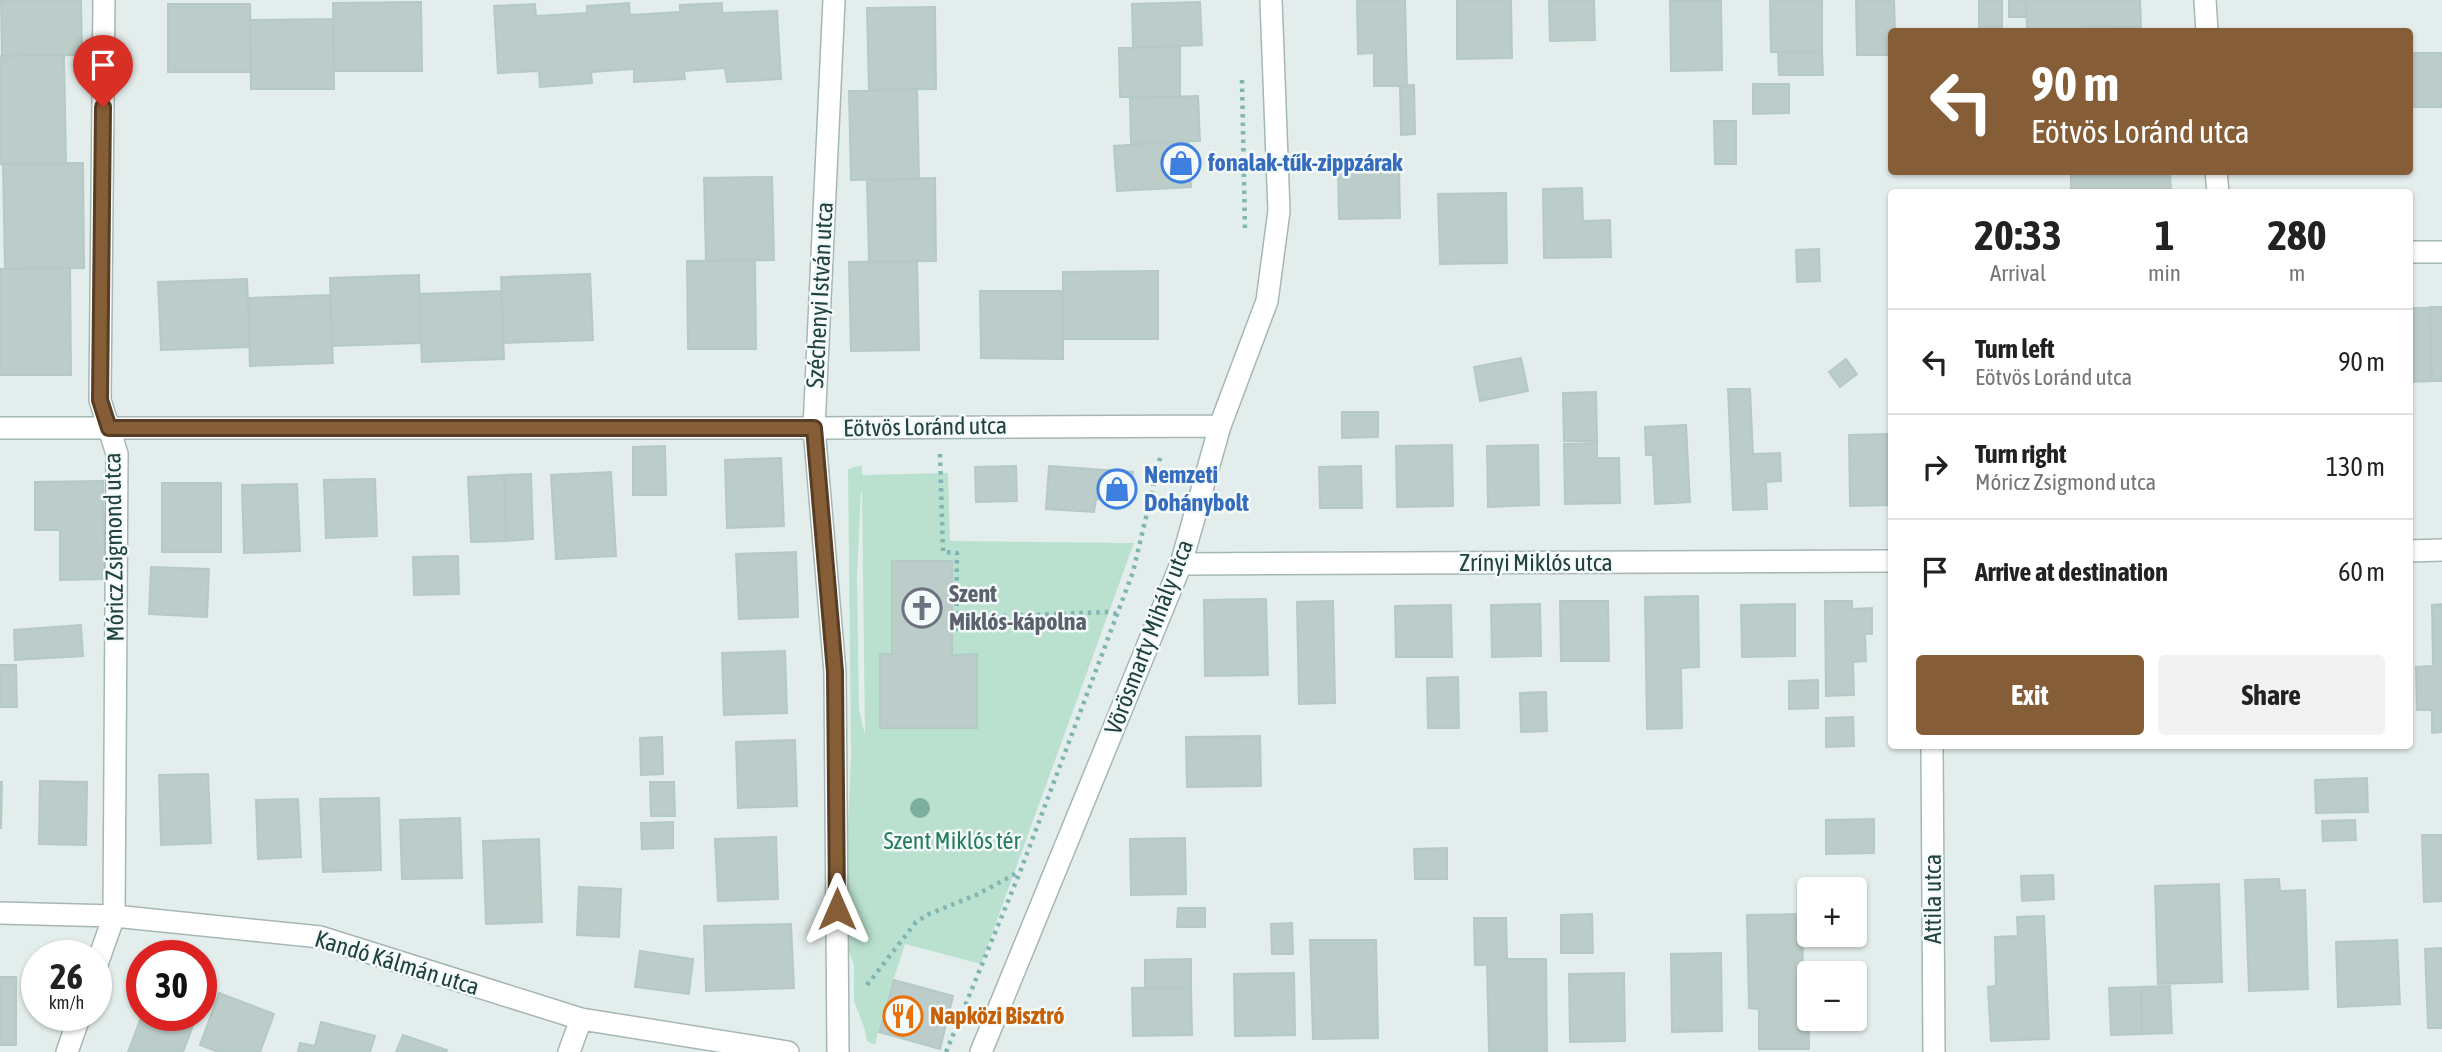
<!DOCTYPE html>
<html lang="en">
<head>
<meta charset="utf-8">
<style>
  body { margin:0; font-family:"Asap Condensed",sans-serif; background:#f2f2f2; color:#222; height:100vh; display:flex; flex-direction:column; font-size:26px; white-space:nowrap }
  * { box-sizing:border-box; margin:0 }
  p { font-size:23px; color:#767676 }
  .icon { flex:none; width:38px; height:38px; fill:none; stroke:currentColor; stroke-width:2; stroke-linecap:round; stroke-linejoin:round }
  .map { position:relative; flex:1; overflow:hidden }
  .sheet { position:absolute; left:1888px; top:189px; width:525px; height:560px; display:flex; flex-direction:column; background:#fff; border-radius:7px; box-shadow:0 2px 5px #0004 }
  .sheet>* { flex:none }
  .banner { position:absolute; left:1888px; top:28px; width:525px; height:147px; border-radius:7px; box-shadow:0 2px 5px #0004; background:#855e37; color:#fff; overflow:hidden }
  .controls { position:absolute; left:1797px; top:877px; display:grid; gap:14px }
  .controls a { display:grid; place-items:center; width:70px; height:70px; border-radius:7px; background:#fff; box-shadow:0 2px 5px #0004; font-size:35px }
  .speed { position:absolute; left:21px; top:940px; display:flex; gap:14px; font-size:35px; font-weight:700; text-align:center }
  .speed>* { display:grid; place-content:center; width:91px; height:91px; border-radius:50%; background:#fff; box-shadow:0 2px 5px #0004; line-height:1 }
  .speed small { font-size:18px; font-weight:400 }
  .speed .limit { border:10px solid #d22; background:#fff; color:#111 }
  .pin { position:absolute; display:grid; place-items:center; width:60px; height:60px; color:#fff; margin:-72px -30px; border-radius:50% 50% 50% 0; rotate:-45deg; box-shadow:0 0 7px #0007 }
  .pin .icon { rotate:45deg }
  .me { position:absolute; width:77px; margin:-38px; rotate:0deg; stroke-linejoin:round; filter:drop-shadow(0 0 5px #0008) }
  .turn { display:flex; align-items:center; gap:24px; height:147px; padding:0 28px; font-size:32px }
  .turn .icon { width:91px; height:91px; stroke-width:2.5 }
  .turn b { display:block; font-size:49px; line-height:60px }
  .eta { display:flex; justify-content:space-evenly; align-items:center; height:119px; text-align:center }
  .eta b { font-size:42px; font-weight:700; line-height:49px }
  .action { display:flex; gap:14px; margin-top:auto; padding:14px 28px }
  .action a { flex:1; height:80px; border-radius:7px; background:#855e37; color:#fff; font-size:28px; font-weight:700; line-height:80px; text-align:center }
  .action a+a { background:#f2f2f2; color:#222 }
  ul { padding:0; list-style:none }
  li { display:flex; align-items:center; gap:21px; height:105px; padding:0 28px; border-top:2px solid #e0e0e0 }
  li div { flex:1 }
  li b { display:block; font-size:26px }
  li em { font-style:normal }
  .map>svg:first-child { display:block }
  .green { fill:#bae1cf; fill-rule:evenodd }
  .building { fill:#bbccc9; stroke:#b5c9c5; stroke-width:2 }
  .lines { fill:none; stroke-linecap:round; stroke-linejoin:round }
  .minor-casing { stroke:#a5b7b5; stroke-width:24 }
  .path { stroke:#80b5b2; stroke-width:4.5; stroke-dasharray:3.5 5; stroke-linecap:butt }
  .minor { stroke:#fff; stroke-width:21 }
  .tree { fill:#7bb09e }
  .route-casing { stroke:#563d24; stroke-width:18 }
  .route { stroke:#855e37; stroke-width:12 }
  .labels { text-anchor:middle; stroke-width:5; stroke-linejoin:round; paint-order:stroke }
  .shop-label { font-size:24px; font-weight:bold; fill:#366cbe; stroke:#f4faf9; text-anchor:start }
  .street-label { font-size:24px; fill:#204241; stroke:#f4faf9 }
  .worship-label { font-size:24px; font-weight:bold; fill:#5b616d; stroke:#f4faf9; text-anchor:start }
  .park-label { font-size:24px; fill:#267d5e; stroke:#f4faf9 }
  .food-label { font-size:24px; font-weight:bold; fill:#c56008; stroke:#f4faf9; text-anchor:start }
</style>
</head>
<body>
<div class="map">
<svg width="2442" height="1052" viewBox="0 0 2442 1052">
  <rect width="100%" height="100%" fill="#e3eeec"/>
  <path class="green" d="M858 466H862V475L948 473 950 541 1134 543 981 964 905 944 883 1012 875 1045 867 1041 864 1027 854 1001V964L843 938 851 754 848 469ZM861 491 862 492 865 735 859 709 857 576Z"/>
  <path class="building" d="M1 0H81L82 55 2 56Z
    M1357 0H1405L1407 86H1374V53L1358 54Z
    M1457 0H1511L1512 58 1457 59Z
    M1549 0H1594L1595 40 1550 41Z
    M1770 0H1822V52H1771Z
    M1856 0H1894L1895 32H1892V55H1857Z
    M1979 0H2002V28H1979Z
    M2009 0H2026V17H2009Z
    M2026 0H2140L2141 27 2084 28V32H2027Z
    M1670 1H1721L1722 70 1671 71Z
    M421 2 422 71H334L333 3Z
    M1200 2 1202 45 1133 48 1132 4Z
    M629 3 630 15 680 12V5L722 3V13L777 11 781 79 727 82 725 68 684 71 685 79 634 82V69L591 72 592 83 540 87 539 71 498 73 494 6 535 4 536 16 587 13V6Z
    M168 4H250L251 72H168Z
    M935 7 936 89 869 90 867 8Z
    M333 19 334 89H251L250 20Z
    M1180 46V97H1120L1119 48Z
    M1778 52H1822L1823 75H1779Z
    M2410 53H2442V107H2410Z
    M64 55 66 163 0 164V56Z
    M1753 84H1789V113L1753 114Z
    M1414 85 1415 134 1401 135 1400 86Z
    M917 89 919 179 851 180 849 91Z
    M1198 96 1200 141 1131 143 1130 98Z
    M1714 121H1736V164H1715Z
    M1188 141 1191 187 1117 191 1114 146Z
    M66 163H83L84 268 5 269 3 164Z
    M1399 165 1400 218 1339 219 1338 166Z
    M2071 172H2170L2171 192H2071Z
    M2258 172H2312V174H2258Z
    M772 177 774 260 706 261 704 178Z
    M935 178 936 261 869 262 867 180Z
    M1582 188 1583 221 1610 220 1611 257 1544 258 1543 189Z
    M1506 193 1507 263 1440 264 1438 194Z
    M1819 249 1820 281 1797 282 1796 250Z
    M755 260 756 349H688L687 261Z
    M917 261 919 350 851 351 849 262Z
    M70 268 71 375H0V269Z
    M1158 271V339H1063V272Z
    M590 274 593 340 504 343 501 277Z
    M419 275 421 343 332 346 330 278Z
    M247 279 250 347 161 350 158 282Z
    M501 291 504 359 422 362 419 294Z
    M980 291H1063V359L981 358Z
    M330 295 333 363 250 366 248 298Z
    M2430 307 2432 381 2410 382V308Z
    M2430 307H2442V381H2432Z
    M1521 358 1528 391 1480 401 1474 367Z
    M1846 359 1857 374 1840 387 1829 372Z
    M1728 389H1750L1753 454 1780 453 1781 481 1766 482 1767 509 1733 510Z
    M1596 392 1597 441H1564L1563 393Z
    M1342 412H1378V437L1342 438Z
    M1686 425 1690 502 1655 504 1653 455H1646L1645 427Z
    M1892 434V505L1850 506 1849 435Z
    M1597 443V458H1619L1620 503 1565 504 1564 444Z
    M1452 445 1453 506 1397 507 1396 446Z
    M1538 445 1539 505 1488 507 1487 446Z
    M665 446 666 495H633V447Z
    M781 458 784 526 727 528 725 460Z
    M1016 466 1017 501 976 502 975 467Z
    M1049 466 1133 472 1131 501 1096 499 1094 512 1046 509Z
    M1361 466 1362 508H1320L1319 467Z
    M611 472 616 556 556 559 551 475Z
    M531 474 533 539 506 541 504 475Z
    M504 475 506 541 471 542 468 477Z
    M375 479 377 536 326 538 324 480Z
    M103 481 105 579 60 580V530H35V482Z
    M162 483H221V552H162Z
    M297 484 300 551 244 553 242 485Z
    M796 552 798 617 739 619 736 554Z
    M458 556 459 594 414 595 413 557Z
    M892 561H952V655L977 654V728H880V654H892Z
    M151 567 209 569 207 617 149 614Z
    M1698 596 1699 667 1681 668 1682 728 1647 729 1645 597Z
    M1266 599 1268 675 1205 676 1204 600Z
    M1333 601 1335 703 1299 704 1297 602Z
    M1560 601H1608L1609 661H1561Z
    M1825 601H1852V609L1872 608V634H1865L1866 661 1853 662 1854 695 1826 696Z
    M1540 604 1541 656 1492 657 1491 605Z
    M1795 604V656L1742 657 1741 605Z
    M2442 604V732L2432 733V710H2417L2416 667 2433 666 2432 605Z
    M1451 605 1452 657H1396L1395 606Z
    M81 625 83 656 15 660 14 630Z
    M785 651 787 713 724 715 722 653Z
    M0 665H16L17 707H0Z
    M1458 677 1459 728H1428L1427 678Z
    M1818 680V708L1789 709V681Z
    M1546 692 1547 731 1521 732 1520 693Z
    M1853 717 1854 746 1826 747V718Z
    M1260 736 1261 786 1187 787 1186 737Z
    M662 737 663 774 641 775 640 738Z
    M795 740 797 806 738 808 736 742Z
    M208 774 211 843 161 845 159 775Z
    M2367 778 2368 812 2316 813 2315 780Z
    M40 781 87 782 86 845 39 844Z
    M0 782H2L1 828H0Z
    M650 782H674L675 816H651Z
    M379 798 381 870 323 872 320 799Z
    M298 799 301 857 258 859 256 800Z
    M460 818 462 878 402 879 400 820Z
    M1874 819V853L1826 854V820Z
    M2355 820 2356 840 2323 841 2322 821Z
    M673 822V848L642 849 641 823Z
    M2422 835H2442V901L2424 902Z
    M776 837 778 899 718 901 715 839Z
    M1185 838 1186 894 1131 895 1130 839Z
    M539 839 542 922 486 924 483 841Z
    M1447 848V879H1415L1414 849Z
    M2053 875 2054 899 2022 901 2021 876Z
    M2279 879 2280 891 2305 890 2308 989 2249 991 2245 880Z
    M2219 884 2222 982 2158 984 2155 886Z
    M579 887 621 889 619 937 577 935Z
    M1178 908H1205V927H1177Z
    M1592 914 1593 953H1561V915Z
    M1802 914 1803 976H1808L1809 1049H1759V1009L1749 1008 1747 915Z
    M2044 916 2049 1039 1991 1041 1988 987 1996 986 1995 937 2018 936 2017 917Z
    M1474 918H1506L1507 959H1546L1547 1052H1489L1487 965H1475Z
    M1292 923 1293 954H1272L1271 924Z
    M791 924 794 988 706 991 704 926Z
    M1310 940H1376L1378 1038 1313 1039Z
    M2397 940 2400 1004 2338 1007 2336 942Z
    M2442 948V1028H2428L2425 949Z
    M640 951 693 959 689 994 635 987Z
    M1721 953 1722 1031 1672 1032 1671 954Z
    M1191 959V987L1145 988V960Z
    M1294 973 1295 1035 1235 1036 1234 974Z
    M1624 973 1625 1041 1570 1042 1569 974Z
    M0 977H16V1045H0Z
    M894 980 953 996 940 1049 879 1032Z
    M2170 986 2172 1033 2142 1034 2141 987Z
    M1191 987 1192 1035 1133 1036 1132 988Z
    M2141 987 2142 1034 2111 1035 2109 988Z
    M219 993 274 1014 260 1052H218L200 1045Z
    M142 1015H197L183 1052H128Z
    M321 1022 375 1036 370 1052H298L300 1043 315 1046Z
    M403 1035 447 1050 446 1052H396Z"/>
  <g class="lines">
    <g class="minor-casing">
      <path id="minor" d="M834 0 814 428 835 672 838 1052
        M2205 0 2207 32
        M2216 172 2218 192
        M2410 252H2442
        M0 428H814L1220 426
        M2410 551 2442 550
        M1181 564 1892 561
        M1932 746 1934 1052
        M0 913 114 916 320 937 581 1019 788 1052
        M96 967 114 916 117 454 100 400 104 0
        M67 1052 80 1015
        M569 1052 581 1019
        M981 1052 1181 564 1220 426 1267 301 1279 211 1271 0"/>
    </g>
    <path class="path" d="M1242 80 1245 229
      M940 454 943 552 957 553 956 629 983 628 1005 616 1108 612 1117 614
      M867 985 916 922 929 914 976 895 1019 872
      M946 1052 1020 872 1133 572 1161 454"/>
    <use href="#minor" class="minor"/>
  </g>
  <circle class="tree" cx="920" cy="808" r="10"/>
  <g class="lines">
    <g class="route-casing">
      <path id="route" d="M103 107 100 400 109 428H814L835 672 837 909"/>
    </g>
    <use href="#route" class="route"/>
  </g>
  <defs>
    <g id="shop-ring" transform="scale(2.0125)"><circle r="9.5" fill="#f4faf9" stroke="#3f7fe0" stroke-width="1.5"/><path d="M-5-2.5h2.3a2.7 3.5 0 0 1 5.4 0H5L5.5 6h-11ZM-1.5-2.5h3a1.5 2.3 0 0 0-3 0Z" fill="#3f7fe0"/></g>
    <g id="church-ring" transform="scale(2.0125)"><circle r="9.5" fill="#f4faf9" stroke="#6b7280" stroke-width="1.5"/><path d="M-1.2-6h2.4v3.5h3.3v2.4h-3.3V6h-2.4V-.1h-3.3v-2.4h3.3Z" fill="#6b7280"/></g>
    <g id="restaurant-ring" transform="scale(2.0125)"><circle r="9.5" fill="#f4faf9" stroke="#e8710a" stroke-width="1.5"/><path d="M-5-6h1v4h1v-4h1v4h1v-4h1v5L-1.5 .5V6h-2V.5L-5-1ZM5-6V6H3V1.5H1.5Q1.5-4 5-6Z" fill="#e8710a"/></g>
  </defs>
  <g fill-rule="evenodd">
    <use href="#shop-ring" x="1181" y="163"/>
    <use href="#shop-ring" x="1117" y="489"/>
    <use href="#church-ring" x="922" y="608"/>
    <use href="#restaurant-ring" x="903" y="1016"/>
  </g>
  <g class="labels">
    <g class="shop-label">
      <text x="1208" y="171">fonalak-tűk-zippzárak</text>
      <text x="1144" y="483">Nemzeti<tspan x="1144" dy="28">Dohánybolt</tspan></text>
    </g>
    <g class="street-label">
      <text transform="translate(820 295) rotate(-87)" y="8">Széchenyi István utca</text>
      <text transform="translate(925 427) rotate(-1)" y="8">Eötvös Loránd utca</text>
      <text transform="translate(114 547) rotate(-91)" y="8">Móricz Zsigmond utca</text>
      <text x="1536" y="571">Zrínyi Miklós utca</text>
      <text transform="translate(1149 637) rotate(-69)" y="8">Vörösmarty Mihály utca</text>
      <text transform="translate(1933 899) rotate(-90)" y="8">Attila utca</text>
      <text transform="translate(397 963) rotate(17)" y="8">Kandó Kálmán utca</text>
    </g>
    <g class="worship-label">
      <text x="949" y="602">Szent<tspan x="949" dy="28">Miklós-kápolna</tspan></text>
    </g>
    <g class="park-label">
      <text x="952" y="849">Szent Miklós tér</text>
    </g>
    <g class="food-label">
      <text x="930" y="1024">Napközi Bisztró</text>
    </g>
  </g>
</svg>
<div class="controls">
<a>+</a>
<a>−</a>
</div>
<div class="speed"><div>26<small>km/h</small></div><div class="limit">30</div></div>
<div class="pin" style="left:103px;top:107px;background:#d93025"><svg class="icon" aria-label="arrive" viewBox="0 0 24 24"><path d="M6 21V4h12l-3 4 3 4H6"/></svg></div>
<svg class="me" style="left:837px;top:909px" viewBox="-20 -20 40 40"><path d="M0-17L14 15 0 8-14 15z" fill="#855e37" stroke="#fff" stroke-width="4"/></svg>
<div class="banner">
<div class="turn"><svg class="icon" aria-label="left" viewBox="0 0 24 24"><path d="M17 20v-9H6M10 6l-5 5 5 5"/></svg><div><b>90 m</b>Eötvös Loránd utca</div></div>
</div>
<section class="sheet">
<div class="eta">
<div><b>20:33</b><p>Arrival</p></div>
<div><b>1</b><p>min</p></div>
<div><b>280</b><p>m</p></div>
</div>
<ul>
<li><svg class="icon" aria-label="left" viewBox="0 0 24 24"><path d="M17 20v-9H6M10 6l-5 5 5 5"/></svg><div><b>Turn left</b><p>Eötvös Loránd utca</p></div><em>90 m</em></li>
<li><svg class="icon" aria-label="right" viewBox="0 0 24 24"><path d="M7 20v-9h11M14 6l5 5-5 5"/></svg><div><b>Turn right</b><p>Móricz Zsigmond utca</p></div><em>130 m</em></li>
<li><svg class="icon" aria-label="arrive" viewBox="0 0 24 24"><path d="M6 21V4h12l-3 4 3 4H6"/></svg><div><b>Arrive at destination</b></div><em>60 m</em></li>
</ul>
<div class="action"><a>Exit</a><a>Share</a></div>
</section>
</div>
</body>
</html>
